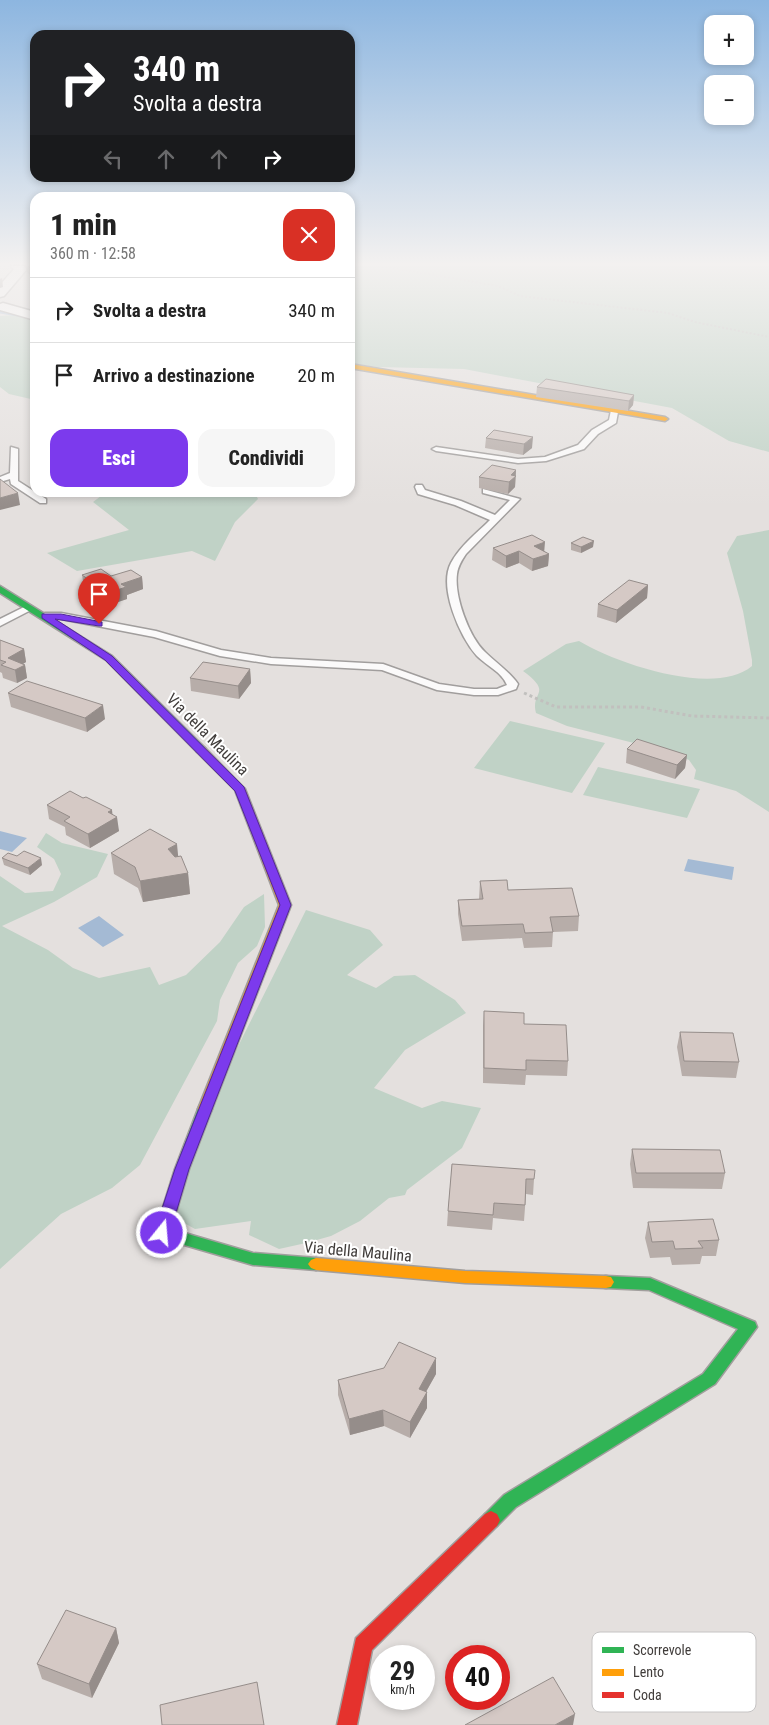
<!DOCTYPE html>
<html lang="it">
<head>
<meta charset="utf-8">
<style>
  body { margin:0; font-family:"Roboto Condensed",sans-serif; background:#f6f6f6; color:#222; height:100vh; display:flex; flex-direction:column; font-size:19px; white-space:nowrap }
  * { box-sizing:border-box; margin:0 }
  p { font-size:16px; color:#767676 }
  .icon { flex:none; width:28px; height:28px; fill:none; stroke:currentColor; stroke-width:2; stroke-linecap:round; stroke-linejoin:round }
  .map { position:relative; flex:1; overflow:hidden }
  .panel { position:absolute; left:30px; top:192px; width:325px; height:305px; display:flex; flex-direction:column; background:#fff; border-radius:15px; box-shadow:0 2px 8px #0003 }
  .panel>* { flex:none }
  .guide { position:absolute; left:30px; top:30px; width:325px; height:152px; border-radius:15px; box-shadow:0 2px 8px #0003; background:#202124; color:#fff; overflow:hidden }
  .tools { position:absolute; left:704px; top:15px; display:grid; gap:10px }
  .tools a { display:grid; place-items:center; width:50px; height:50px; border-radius:10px; background:#fff; box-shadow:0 2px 8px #0003; font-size:25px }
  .speed { position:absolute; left:370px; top:1645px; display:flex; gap:10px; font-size:25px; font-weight:700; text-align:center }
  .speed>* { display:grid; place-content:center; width:65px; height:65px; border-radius:50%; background:#fff; box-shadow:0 2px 8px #0003; line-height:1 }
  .speed small { font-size:12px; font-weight:400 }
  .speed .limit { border:8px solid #d22; background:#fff; color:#111 }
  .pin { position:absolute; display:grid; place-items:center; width:42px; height:42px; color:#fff; margin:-51px -21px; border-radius:50% 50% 50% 0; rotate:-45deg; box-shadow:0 0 5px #0007 }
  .pin .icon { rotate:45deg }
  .me { position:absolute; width:55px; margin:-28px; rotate:17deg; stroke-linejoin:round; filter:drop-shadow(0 0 4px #0008) }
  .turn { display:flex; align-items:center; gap:18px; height:105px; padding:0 20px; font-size:22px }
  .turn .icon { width:65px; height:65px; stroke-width:2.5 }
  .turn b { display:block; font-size:35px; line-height:42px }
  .lanes { display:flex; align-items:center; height:48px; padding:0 20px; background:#0003; justify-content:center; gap:25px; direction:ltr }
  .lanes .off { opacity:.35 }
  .round { display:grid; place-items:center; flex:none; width:52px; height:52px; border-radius:15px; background:#f6f6f6 }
  .overview { display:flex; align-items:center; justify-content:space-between; height:85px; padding:0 20px }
  h1 { font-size:30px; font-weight:800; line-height:38px }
  .button { display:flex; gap:10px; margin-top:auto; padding:10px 20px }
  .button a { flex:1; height:58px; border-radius:15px; background:#7c3aed; color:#fff; font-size:20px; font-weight:800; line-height:58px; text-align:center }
  .button a+a { background:#f6f6f6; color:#222 }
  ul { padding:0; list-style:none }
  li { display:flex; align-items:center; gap:15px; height:65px; padding:0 20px; border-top:1px solid #e0e0e0 }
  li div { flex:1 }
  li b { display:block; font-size:19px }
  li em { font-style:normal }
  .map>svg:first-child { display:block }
  .green { fill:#c0d2c6 }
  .water { fill:#a4bad4 }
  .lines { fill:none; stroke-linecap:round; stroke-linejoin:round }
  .stream { stroke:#a4bad4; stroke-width:3 }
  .lane-casing { stroke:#a19e9d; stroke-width:3 }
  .street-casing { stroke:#a19e9d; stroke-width:3 }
  .fast-casing { stroke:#a19e9d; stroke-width:3 }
  .slow-casing { stroke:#a19e9d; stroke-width:3 }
  .jam-casing { stroke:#a19e9d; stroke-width:3 }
  .path-far1 { stroke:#c1c0be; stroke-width:2; stroke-dasharray:2 2; stroke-linecap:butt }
  .path { stroke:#c1c0be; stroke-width:3; stroke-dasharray:3 3; stroke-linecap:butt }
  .lane { fill:#fbfafa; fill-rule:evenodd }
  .street { fill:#fbfafa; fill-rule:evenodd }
  .fast { fill:#30b455; fill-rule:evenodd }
  .slow { fill:#ff9f0a; fill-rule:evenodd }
  .jam { fill:#e5322d; fill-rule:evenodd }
  .wall { fill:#b7ada9 }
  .shaded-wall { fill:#958d8a }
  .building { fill:#d5c9c5; stroke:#958d8a }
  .route { fill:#7c3aed; stroke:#51269a }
  .labels { text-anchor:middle; stroke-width:4; stroke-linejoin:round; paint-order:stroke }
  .near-street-label { font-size:16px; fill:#403c3a; stroke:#fff }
  .key { fill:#fff; stroke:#c6c4c4; stroke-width:1 }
  .key-label { font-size:14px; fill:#403c3a }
</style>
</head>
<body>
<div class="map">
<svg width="769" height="1725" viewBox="0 0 769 1725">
  <rect width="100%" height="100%" fill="#e4e0de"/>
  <path class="green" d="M350 266H769V452L729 441 672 408 464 369 377 367 350 363Z
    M16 315 35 318V400L9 394 0 387V316Z
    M255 493 258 499 235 522 215 561 192 551 77 571 47 553 129 530 93 502 105 493Z
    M769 530V812L736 791 694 779 696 770 689 760 673 753 567 726 536 713C530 691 554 694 523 671L566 644 579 641C617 664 715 697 752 666V660L743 611 727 553 737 536Z
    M510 721 605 743 572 793 474 768Z
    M598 767 700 789 687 818 583 795Z
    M46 833 62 843 108 854 97 877 54 902 2 926 48 950 73 968 99 978 150 967 159 985 186 975 220 942 244 907 264 894 265 927 257 946 238 963 220 1000 217 1021 140 1165 112 1188 61 1214 0 1269V876L25 893 53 891 61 874 54 859 37 847Z
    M306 910 370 930 383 945 347 975 376 988 394 976 415 975 455 1000 466 1013 405 1050 374 1088 422 1108 442 1101 481 1108 462 1148 407 1190 405 1195 389 1198 360 1221 331 1236 306 1243 279 1249 249 1235 251 1221 195 1229 175 1218 172 1179Z"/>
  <path class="water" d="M0 831 27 838 12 852 0 849Z
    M688 859 734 867 732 880 684 871Z
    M99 916 124 935 103 947 78 928Z"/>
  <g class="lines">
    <path class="stream" d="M0 312 35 318"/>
    <g class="lane-casing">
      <path id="lane" d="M611 410 618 412 616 423 598 434 584 449 546 461 518 463 436 451 432 449 436 447 518 459 545 457 578 445 592 430 609 420Z
        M11 447 18 449V481L46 499V503H40L11 484 10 479 0 482V477L10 473Z
        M416 485H422L425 490 461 501 495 515 510 500 483 493V489L520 499 466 554C462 560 458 566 457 574 454 596 469 637 485 652 497 664 509 671 518 684L516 689 498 695H474L437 690 382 670 271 664 220 656 154 637 61 619H45L40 616 45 613H61L156 631 221 650 271 658 383 664 439 684 474 689H497L507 685C502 672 487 666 477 656 460 637 438 587 451 563 460 546 477 533 490 520L455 505 418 494 415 487Z
        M28 605 31 606V610L0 626V619Z"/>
    </g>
    <g class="street-casing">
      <path id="street" d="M11 266H24L27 269 4 296 0 297V285L14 269Z
        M3 303 35 312V320L0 310V304Z"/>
    </g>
    <g class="fast-casing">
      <path id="fast" d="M0 586 112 656 205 748 206 750 205 752H197L106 660 0 593Z
        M205 1104 210 1105 212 1109 189 1169 171 1229 253 1253 316 1258 321 1260 324 1264 321 1268 316 1270 253 1265 157 1237 155 1233 175 1169 198 1109 200 1105Z
        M606 1276 650 1278 755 1322 757 1327 715 1384 516 1507 497 1526 491 1529 485 1526 482 1520 485 1514 504 1495 703 1374 738 1329 649 1290 606 1288 601 1287 598 1282 601 1277Z"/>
    </g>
    <g class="slow-casing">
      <path id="slow" d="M350 364 665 417 668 419 665 421 350 368Z
        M201 747 205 748 245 789 291 905 212 1109 210 1113 205 1114 200 1113 198 1109 279 905 235 790 197 752 196 750 197 748Z
        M316 1258 465 1271 606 1276 611 1277 614 1282 611 1287 606 1288 465 1283 316 1270 311 1268 308 1264 311 1260Z"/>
    </g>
    <g class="jam-casing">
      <path id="jam" d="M491 1511 497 1514 500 1520 497 1526 372 1650 357 1725H337L356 1638 485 1514Z"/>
    </g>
    <path class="path-far1" d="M381 266 498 286 520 296 668 313 695 322 769 337"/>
    <path class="path" d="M524 693 556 707H641L692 716 769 718"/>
    <use href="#lane" class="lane"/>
    <use href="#street" class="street"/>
    <use href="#fast" class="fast"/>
    <use href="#slow" class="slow"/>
    <use href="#jam" class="jam"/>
  </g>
  <path class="wall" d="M25 266H35V279H34L26 271Z
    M537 387 634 395 633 405 628 411 536 397Z
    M494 430 532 448 523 455 485 448 486 438Z
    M516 470 515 487 508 494 479 488V477Z
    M571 543 593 547 581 553 571 550Z
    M493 548 544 551 549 554 548 566 532 571 519 563 506 568 492 560Z
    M82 575 142 577 143 589 127 595V599L109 605 84 587Z
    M648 585 647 598 616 623 597 617 598 604Z
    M0 640 24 649 26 662 23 664 25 665 27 678 17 683 3 678 2 673 0 672Z
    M250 669 251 683 239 699 191 691 190 678Z
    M8 693 105 719 87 732 11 707Z
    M627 749 687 755 685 768 675 779 626 763Z
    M83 798 112 810V814L119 831 90 848 66 835 65 827 49 819 47 805Z
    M111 853 178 856 188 873 190 894 143 902 138 888 114 874Z
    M2 858 42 865 30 875 4 865Z
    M480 881 508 890 579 916 578 931 553 932 552 947 524 948 522 938 462 941 458 914V900L479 899Z
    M484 1011 524 1024 568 1061 567 1076 526 1075 525 1085 483 1083V1026Z
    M680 1032 739 1062 736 1078 682 1076 677 1047Z
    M632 1149 725 1173 722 1189 633 1188 630 1164Z
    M452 1164 534 1179 533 1195 526 1194 524 1221 493 1218 492 1230 447 1226 448 1211Z
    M648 1222 719 1240 716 1256H702L700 1264 672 1265 670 1257 650 1258 645 1238Z
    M436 1374 426 1392H427V1408L410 1438 384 1426 350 1435 338 1395V1380Z
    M116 1628 119 1643 92 1698 42 1679 37 1664Z"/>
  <path class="shaded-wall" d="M32 270H35V279H34Z
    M2 278 3 287 0 288V279Z
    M634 395 633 405 628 411 629 401Z
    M533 437 532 448 523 455 524 444Z
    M516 470 515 487 508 494 509 482 511 475Z
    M18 493 20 505 0 510V498Z
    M594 541 593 547 581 553V547Z
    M545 542 544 554 534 546Z
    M519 551V563L506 568V556Z
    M549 554 548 566 532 571 533 559Z
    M142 577 143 589 127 595V599L109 605 108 593 121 584Z
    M648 585 647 598 616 623 617 610Z
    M24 649 26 662 13 670 8 658Z
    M25 665 27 678 17 683 15 670Z
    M250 669 251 683 239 699 238 686Z
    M103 705 105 719 87 732 85 718Z
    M687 755 685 768 675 779 677 765Z
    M112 810 113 819 117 817 119 831 90 848 88 834 108 812Z
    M177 844 179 865 168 849Z
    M41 858 42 865 30 875 28 868Z
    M188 873 190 894 143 902 140 881Z
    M436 1358V1374L419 1404V1389Z
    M427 1392V1408L410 1438V1422Z
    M383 1410 384 1426 350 1435 349 1419Z
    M116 1628 119 1643 92 1698 89 1684Z
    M575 1714 573 1725H555Z"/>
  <path class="building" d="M28 266H35V270H32Z
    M546 379 634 395 629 401 537 387Z
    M494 430 533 437 524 444 486 438Z
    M492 465 516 470 511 475 516 476 509 482 479 477Z
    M0 479 18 493 0 498Z
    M532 535 545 542 534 546 549 554 533 559 519 551 506 556 493 548Z
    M583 537 594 541 581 547 571 543Z
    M101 569 111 576 131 570 142 577 121 584 126 587 108 593 82 575Z
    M629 580 648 585 617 610 598 604Z
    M0 640 24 649 8 658 25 665 15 670 1 665 6 662 0 660Z
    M203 662 250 669 238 686 190 678Z
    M27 681 103 705 85 718 8 693Z
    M637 739 687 755 677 765 627 749Z
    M70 791 83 798 86 797 112 810 108 812 117 817 88 834 64 821 70 817 47 805Z
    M150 829 177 844 168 849 175 857 181 856 188 873 140 881 135 867 111 853Z
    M24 851 41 858 28 868 2 858 8 853 17 856Z
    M507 880 508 890 572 888 579 916 550 917 553 932 525 933 523 924 462 926 458 900 483 899 480 881Z
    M484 1011 524 1013V1024L566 1025 568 1061 526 1060V1070L484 1068Z
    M680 1032 733 1033 739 1062 684 1061Z
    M632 1149 720 1150 725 1173H636Z
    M452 1164 535 1170 534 1179H526L525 1205 494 1203 493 1215 448 1211Z
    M713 1219 719 1240 698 1241 703 1248 675 1249 673 1241 652 1242 648 1222Z
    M399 1342 436 1358 419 1389 427 1392 410 1422 383 1410 349 1419 338 1380 384 1368Z
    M66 1610 116 1628 89 1684 37 1664Z
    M553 1677 575 1714 555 1725H465Z
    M257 1682 264 1725H162L160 1705Z"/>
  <linearGradient id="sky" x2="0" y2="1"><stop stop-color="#8db6e0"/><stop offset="0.52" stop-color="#f3f1f0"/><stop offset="1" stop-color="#f3f1f0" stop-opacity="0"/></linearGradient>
  <rect width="769" height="507" fill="url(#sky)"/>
  <path class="route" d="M42 614H61L102 622V626H99L55 619 112 656 244 787 291 905 189 1169 170 1233 167 1237 162 1239 157 1237 154 1233 175 1169 280 905 235 791 105 660 42 618Z"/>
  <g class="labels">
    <g class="near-street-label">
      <text transform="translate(208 734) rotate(45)" y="6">Via della Maulina</text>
      <text transform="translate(358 1251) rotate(5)" y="6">Via della Maulina</text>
    </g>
  </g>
  <rect x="592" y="1632" width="164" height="80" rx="8" class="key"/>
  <rect x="602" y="1647" width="22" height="6" fill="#30b455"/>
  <rect x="602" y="1669" width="22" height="7" fill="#ff9f0a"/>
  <rect x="602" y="1692" width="22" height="6" fill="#e5322d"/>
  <g class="key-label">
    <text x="633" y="1655">Scorrevole</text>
    <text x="633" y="1677">Lento</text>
    <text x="633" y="1700">Coda</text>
  </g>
</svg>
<div class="tools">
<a>+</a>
<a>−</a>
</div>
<div class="speed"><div>29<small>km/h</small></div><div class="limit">40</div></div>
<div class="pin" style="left:99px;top:624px;background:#d93025"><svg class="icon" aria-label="arrive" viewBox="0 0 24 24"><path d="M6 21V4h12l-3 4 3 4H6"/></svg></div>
<svg class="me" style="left:162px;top:1233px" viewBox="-20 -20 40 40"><circle r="17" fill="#7c3aed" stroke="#fff" stroke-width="3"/><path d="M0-11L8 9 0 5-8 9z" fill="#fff"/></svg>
<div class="guide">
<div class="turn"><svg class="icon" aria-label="right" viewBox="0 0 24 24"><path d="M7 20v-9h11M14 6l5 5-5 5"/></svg><div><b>340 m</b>Svolta a destra</div></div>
<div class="lanes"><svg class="icon off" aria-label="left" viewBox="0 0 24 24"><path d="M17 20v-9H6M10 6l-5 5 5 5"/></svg><svg class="icon off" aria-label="ahead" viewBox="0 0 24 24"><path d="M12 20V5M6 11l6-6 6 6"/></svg><svg class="icon off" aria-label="ahead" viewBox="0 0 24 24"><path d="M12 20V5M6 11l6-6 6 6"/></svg><svg class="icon" aria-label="right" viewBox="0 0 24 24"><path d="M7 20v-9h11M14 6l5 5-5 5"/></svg></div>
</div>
<section class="panel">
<div class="overview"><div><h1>1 min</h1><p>360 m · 12:58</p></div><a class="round" style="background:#d93025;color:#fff"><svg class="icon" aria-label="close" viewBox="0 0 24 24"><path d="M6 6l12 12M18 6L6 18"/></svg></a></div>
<ul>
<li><svg class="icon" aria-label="right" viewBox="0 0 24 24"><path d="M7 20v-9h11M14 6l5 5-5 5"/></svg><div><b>Svolta a destra</b></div><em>340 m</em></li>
<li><svg class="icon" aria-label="arrive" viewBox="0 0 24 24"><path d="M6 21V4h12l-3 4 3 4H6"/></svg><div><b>Arrivo a destinazione</b></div><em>20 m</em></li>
</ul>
<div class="button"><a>Esci</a><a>Condividi</a></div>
</section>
</div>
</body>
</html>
